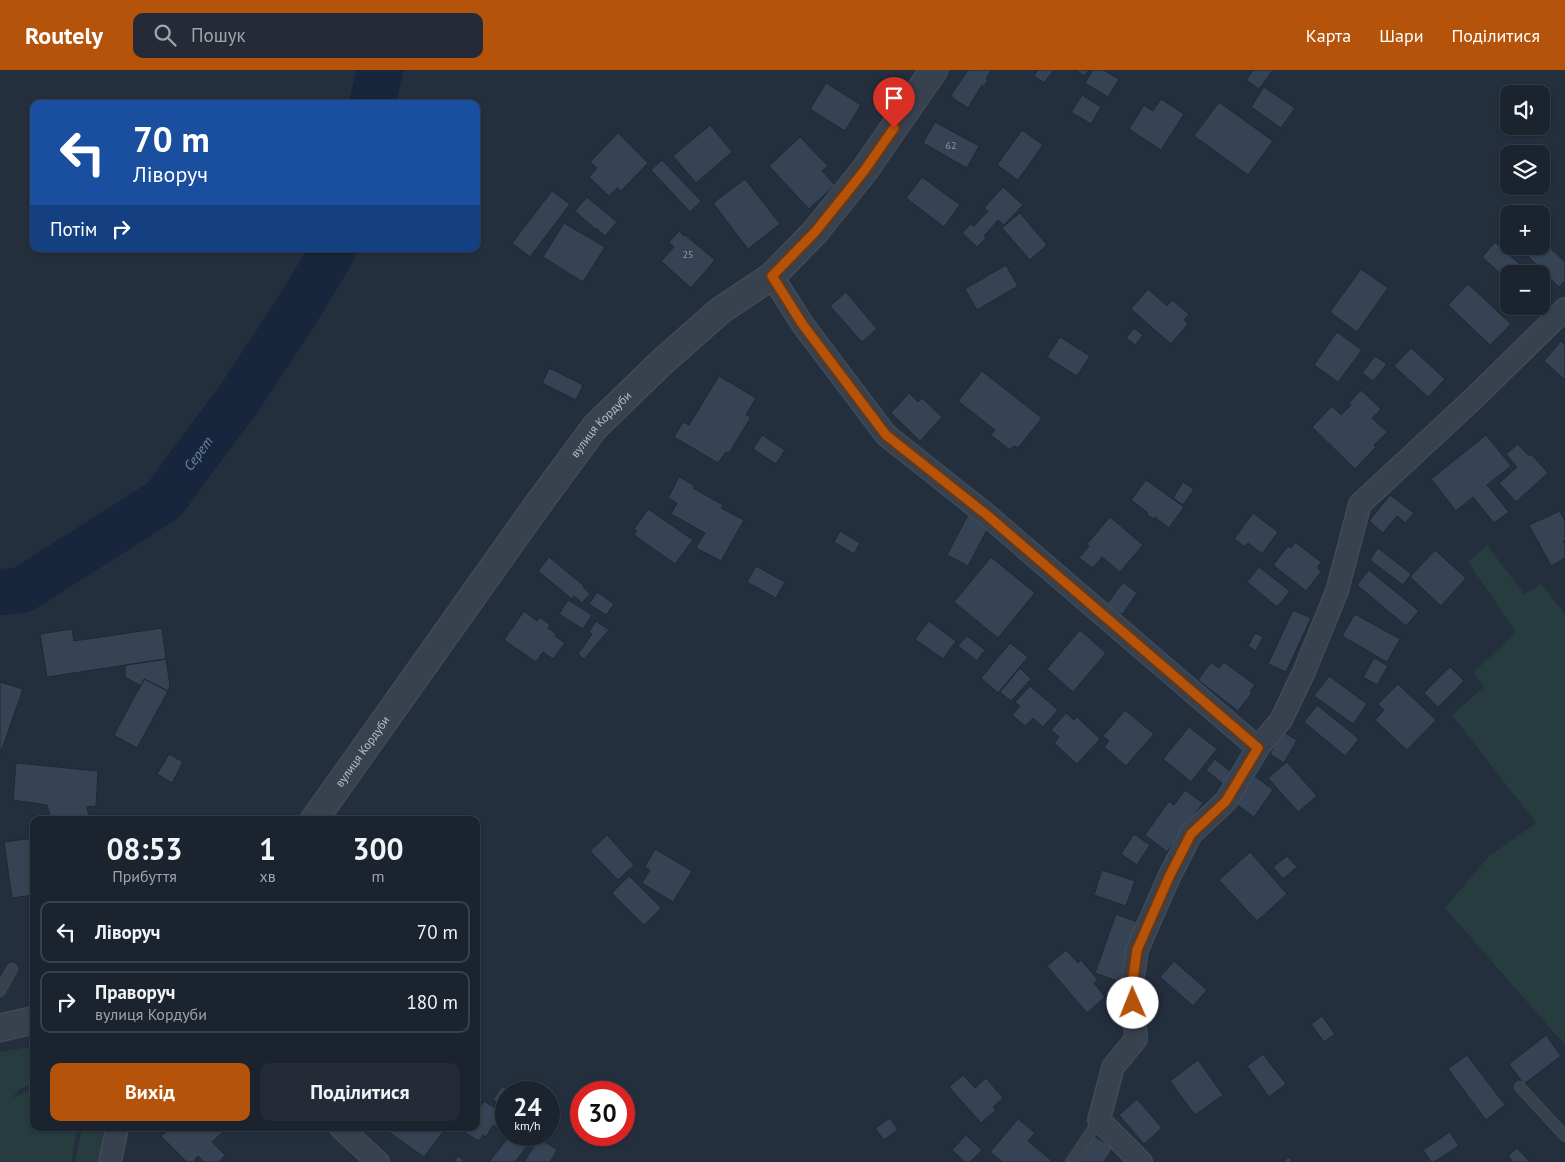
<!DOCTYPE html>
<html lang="uk">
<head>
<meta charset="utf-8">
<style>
  body { margin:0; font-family:"PT Sans",sans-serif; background:#242b36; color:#f1f3f6; height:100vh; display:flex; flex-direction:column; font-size:19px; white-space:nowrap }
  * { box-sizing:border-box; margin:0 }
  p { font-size:16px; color:#a0a4aa }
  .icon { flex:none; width:28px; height:28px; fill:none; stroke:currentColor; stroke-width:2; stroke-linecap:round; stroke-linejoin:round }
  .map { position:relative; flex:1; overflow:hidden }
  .details { position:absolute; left:30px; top:746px; width:450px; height:315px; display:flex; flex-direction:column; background:#1b232e; border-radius:10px; box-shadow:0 1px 4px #0004,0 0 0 1px #39404a }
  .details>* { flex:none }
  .guide { position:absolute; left:30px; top:30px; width:450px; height:152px; border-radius:10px; box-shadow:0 1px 4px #0004,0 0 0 1px #39404a; background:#1a4fa0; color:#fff; overflow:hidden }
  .buttons { position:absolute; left:1500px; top:15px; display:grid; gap:10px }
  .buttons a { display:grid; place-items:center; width:50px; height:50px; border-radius:10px; background:#1b232e; box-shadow:0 1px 4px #0004,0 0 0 1px #39404a; font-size:25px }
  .speed { position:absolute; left:495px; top:1011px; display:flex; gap:10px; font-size:25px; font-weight:700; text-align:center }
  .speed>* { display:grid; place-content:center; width:65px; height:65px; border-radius:50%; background:#1b232e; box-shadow:0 1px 4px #0004,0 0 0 1px #39404a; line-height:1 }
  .speed small { font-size:12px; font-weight:400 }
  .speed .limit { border:8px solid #d22; background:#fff; color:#111 }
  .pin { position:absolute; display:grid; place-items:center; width:42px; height:42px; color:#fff; margin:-51px -21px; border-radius:50% 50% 50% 0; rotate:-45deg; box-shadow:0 0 5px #0007 }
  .pin .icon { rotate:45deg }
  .me { position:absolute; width:55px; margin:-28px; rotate:359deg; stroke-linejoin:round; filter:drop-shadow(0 0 4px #0008) }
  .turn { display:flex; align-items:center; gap:18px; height:105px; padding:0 20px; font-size:22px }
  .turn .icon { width:65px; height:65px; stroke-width:2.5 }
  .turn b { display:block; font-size:35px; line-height:42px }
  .then { display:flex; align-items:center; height:48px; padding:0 20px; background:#0003; gap:10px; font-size:19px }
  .eta { display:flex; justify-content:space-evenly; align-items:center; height:85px; text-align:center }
  .eta b { font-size:30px; font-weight:600; line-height:35px }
  .button { display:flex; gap:10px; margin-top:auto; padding:10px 20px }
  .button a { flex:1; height:58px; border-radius:10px; background:#b45309; color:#fff; font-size:20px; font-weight:600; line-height:58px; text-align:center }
  .button a+a { background:#242b36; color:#f1f3f6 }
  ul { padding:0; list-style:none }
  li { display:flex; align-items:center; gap:15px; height:62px; margin:0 10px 8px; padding:0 10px; border:2px solid #39404a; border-radius:10px }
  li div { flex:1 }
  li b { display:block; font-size:19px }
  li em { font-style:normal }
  header { display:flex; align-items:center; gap:30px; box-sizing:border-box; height:70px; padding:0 25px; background:#b45309; color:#fff }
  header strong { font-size:24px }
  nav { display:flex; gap:28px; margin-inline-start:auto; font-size:18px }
  .search { width:350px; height:45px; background:#242b36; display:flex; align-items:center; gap:12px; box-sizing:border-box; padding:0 18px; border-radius:10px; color:#a0a4aa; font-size:19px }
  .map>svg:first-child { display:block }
  .green { fill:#263c3f }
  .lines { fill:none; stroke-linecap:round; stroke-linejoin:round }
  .river { stroke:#17263c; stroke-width:46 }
  .building { fill:#364354; stroke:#1f2835 }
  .service-casing { stroke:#414a57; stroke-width:12 }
  .minor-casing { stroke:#414a57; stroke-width:24 }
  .tertiary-casing { stroke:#414a57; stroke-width:29 }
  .service { stroke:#38414e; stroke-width:10 }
  .minor { stroke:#38414e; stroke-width:21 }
  .tertiary { stroke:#38414e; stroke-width:26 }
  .route-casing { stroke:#753606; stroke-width:12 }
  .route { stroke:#b45309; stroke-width:9 }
  .labels { text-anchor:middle; stroke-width:5; stroke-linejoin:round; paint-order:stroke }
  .number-label { font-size:10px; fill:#929caa }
  .street-label { font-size:12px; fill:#b4bcc9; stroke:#1d2633 }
  .water-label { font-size:14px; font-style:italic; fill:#6d86a8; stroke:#1d2633 }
</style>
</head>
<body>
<header>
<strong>Routely</strong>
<div class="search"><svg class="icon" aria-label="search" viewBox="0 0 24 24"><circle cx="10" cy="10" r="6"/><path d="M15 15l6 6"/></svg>Пошук</div>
<nav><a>Карта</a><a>Шари</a><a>Поділитися</a></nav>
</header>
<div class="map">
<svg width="1565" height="1092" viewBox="0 0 1565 1092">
  <rect width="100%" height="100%" fill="#242f3e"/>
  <path class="green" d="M1487 475 1524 524 1541 514 1565 544V975L1445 838 1488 787 1536 753 1452 645 1484 617 1473 603 1516 562 1468 492Z
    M34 976V1013L20 1019 12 1028 34 1019V1058H77L71 1092H0V982Z
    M82 1058H104L98 1092H75Z"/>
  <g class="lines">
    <g class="river">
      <path d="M372 34 380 0"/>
      <path id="s1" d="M0 522 22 520 164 430 242 324 296 242 334 179"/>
    </g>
  </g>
  <path class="building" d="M968 0H991L986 9 988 10 984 16 982 15 968 38 951 27 953 26 951 25Z
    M1038 0H1054L1044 13 1034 6Z
    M1076 0H1089L1084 6Z
    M1093 0H1103L1119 9 1108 27 1085 13Z
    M1253 0H1273L1259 19 1246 10Z
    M826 13 861 35 845 61 810 39Z
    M1264 17 1295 38 1281 58 1251 37Z
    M1082 25 1101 37 1091 54 1071 42Z
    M1161 29 1184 44 1161 80 1129 59 1144 35 1153 41Z
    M1219 32 1273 71 1248 105 1194 66Z
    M935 52 979 76 967 98 923 73Z
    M710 55 732 82 696 113 673 86Z
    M1022 60 1043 75 1018 110 997 95Z
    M618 63 648 93 621 121 617 118 609 126 589 107 597 98 590 92Z
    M800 67 828 96 822 101 835 115 809 139 769 96Z
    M662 90 701 131 690 142 651 100Z
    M922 107 960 135 944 157 906 128Z
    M745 109 780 154 748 179 713 133Z
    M1003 117 1023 135 1004 155 998 150 984 166 986 168 977 177 962 163 971 154 974 156 988 141 984 138Z
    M552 121 570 134 530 187 512 173Z
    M587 127 617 152 605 166 596 158 595 159 575 141Z
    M1020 143 1047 175 1030 190 1002 158Z
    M564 153 605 177 583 212 543 187Z
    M679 161 684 166 685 165 715 190 691 218 661 191 674 177 669 172Z
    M1541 169 1565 192V211L1559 217 1523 181 1527 176H1541Z
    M1495 172 1531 204H1509V211L1482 187Z
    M1006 195 1018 216 977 240 965 219Z
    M1361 199 1388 218 1357 262 1330 242Z
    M1541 213 1548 219 1541 226Z
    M1468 214 1511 254 1490 275 1448 235Z
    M1148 219 1167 236 1172 230 1189 244 1184 250 1188 254 1171 274 1131 239Z
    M846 222 877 259 862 272 830 236Z
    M1134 258 1143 265 1135 275 1126 268Z
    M1337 262 1362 280 1338 312 1314 295Z
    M1060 267 1090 286 1077 306 1047 287Z
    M1561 271 1565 275V310L1544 291Z
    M1411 278 1445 309 1428 327 1394 296Z
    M1375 286 1387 294 1373 311 1362 303Z
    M549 298 583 315 576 330 542 313Z
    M982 301 1042 348 1018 378 1014 376 1010 380 991 365 995 360 958 331Z
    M719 306 756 328 746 345 751 347 729 383 726 382 718 393 674 367 683 352 689 355Z
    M1361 320 1381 339 1372 348 1387 362 1374 375 1376 377 1355 399 1312 357 1332 336 1341 345 1351 335 1349 333Z
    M909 323 918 332 922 328 942 347 920 371 891 343Z
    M762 365 785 380 776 394 753 379Z
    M1486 365 1511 396 1487 415 1509 442 1494 453 1473 427 1456 441 1431 409Z
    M1518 374 1529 386 1531 384 1548 403 1516 432 1499 413 1517 397 1506 384Z
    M679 407 695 416 693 418 723 435 721 438 744 450 721 491 696 478 705 463 671 444 677 433 668 428Z
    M1146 410 1184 437 1169 458 1155 447 1154 449 1147 445 1148 443 1131 430Z
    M1183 412 1194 419 1183 435 1173 428Z
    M1390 425 1414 443 1405 453 1397 446 1383 463 1369 451Z
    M648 439 693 470 675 494 634 465 637 461 634 459Z
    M1560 441 1565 451V470L1563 471 1565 474V488L1551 496 1529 455Z
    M969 443 990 454 968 496 947 485Z
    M1253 443 1278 462 1262 484 1248 473 1245 477 1234 469Z
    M1110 447 1143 475 1120 502 1102 487 1093 498 1079 488 1089 476 1087 474Z
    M840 461 860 473 854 484 834 472Z
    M1295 472 1321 492 1317 498 1321 502 1306 521 1273 495 1288 476 1291 478Z
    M1378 478 1411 504 1403 515 1370 490Z
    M1435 480 1466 508 1441 536 1410 507Z
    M549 487 584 516 583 517 590 524 582 533 574 526 572 529 538 501Z
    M991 487 1035 523 998 568 954 532Z
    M756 496 785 512 776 528 747 512Z
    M1259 497 1290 521 1277 537 1247 512Z
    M1369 500 1419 541 1406 556 1357 515Z
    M1123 512 1137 523 1122 545 1107 534Z
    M597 522 614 534 606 545 589 534Z
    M568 530 592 545 583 559 559 544Z
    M1293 540 1311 548 1286 602 1268 594Z
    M524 541 537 551 540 547 550 555 548 558 556 564 555 566 565 573 553 589 543 582 536 592 504 570Z
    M1355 544 1400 569 1387 592 1342 566Z
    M596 551 609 560 584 589 578 584 592 564 589 562Z
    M929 551 956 571 943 589 915 569Z
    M162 558 166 589 47 607 40 564 72 559 74 571Z
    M1080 560 1106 583 1073 622 1047 599Z
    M1255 563 1263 567 1256 581 1248 576Z
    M967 566 985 580 977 591 958 576Z
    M1010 573 1028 587 998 623 981 608Z
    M1374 588 1388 596 1377 615 1363 607Z
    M166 589 170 616 168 621 144 609 141 616 125 607V595Z
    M1211 592 1219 598 1224 592 1255 615 1250 622 1252 623 1238 641 1198 610Z
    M1450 597 1464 611 1438 637 1424 623Z
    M1020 598 1031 609 1011 631 1000 622Z
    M1329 606 1367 634 1353 654 1314 626Z
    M144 609 168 621 137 678 114 665Z
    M0 612 23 619 1 682H0Z
    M1398 614 1436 650 1407 680 1375 650 1384 640 1378 634Z
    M1030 616 1058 640 1043 657 1033 648 1025 656 1012 645 1020 636 1015 632Z
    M1317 635 1359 669 1345 686 1304 652Z
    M1125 640 1154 664 1126 696 1104 677 1109 671 1103 666Z
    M1066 643 1074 650 1077 647 1100 669 1077 694 1054 673 1059 667 1051 660Z
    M1189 657 1217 679 1191 712 1163 689Z
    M1283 662 1297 670 1284 693 1270 684Z
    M169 684 183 692 172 713 157 704Z
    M1215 689 1232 703 1223 714 1206 700Z
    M1287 692 1317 726 1298 742 1268 708Z
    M16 693 98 701 96 736 87 737 90 750H51L47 735 13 730Z
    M1255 706 1273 720 1254 747 1236 734Z
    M1185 720 1203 733 1167 782 1145 765 1169 731 1174 735Z
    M1134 764 1150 775 1137 795 1121 784Z
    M607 765 634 795 618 810 590 781Z
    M34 768V825L12 828 4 772Z
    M655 779 692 801 673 832 642 813 650 800 645 797Z
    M1250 782 1287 824 1257 851 1219 810Z
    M1287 786 1297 797 1283 809 1273 797Z
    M1102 800 1135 811 1126 836 1094 825Z
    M629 806 661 838 644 855 612 823Z
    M1116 844 1143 854 1123 913 1095 903Z
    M1066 880 1078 893 1081 890 1098 910 1094 913 1105 927 1087 943 1047 896Z
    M1174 891 1207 920 1193 936 1160 907Z
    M1322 946 1335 964 1324 972 1311 954Z
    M1546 965 1561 986 1524 1014 1509 994Z
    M1263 984 1286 1014 1269 1027 1247 996Z
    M1467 985 1505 1035 1486 1050 1448 999Z
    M1198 990 1223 1025 1195 1045 1170 1011Z
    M963 1005 975 1018 986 1008 1003 1028 993 1037 996 1040 981 1053 949 1017Z
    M502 1016 511 1022H506V1060L504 1063 493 1055 486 1067 483 1065 479 1071 464 1062 467 1058H476V1043L484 1031 498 1040 501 1036 493 1030Z
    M1137 1029 1162 1058 1144 1074 1119 1045Z
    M890 1048 898 1060 884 1070 875 1058Z
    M1018 1049 1035 1063 1028 1071 1052 1091 1051 1092H1002L990 1082Z
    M163 1058H219L223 1062 212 1072 225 1085 219 1092H204L198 1086 193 1092H187L161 1066 167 1061Z
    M383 1058H446L424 1087Z
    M1450 1062 1459 1076 1434 1092H1431L1423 1080Z
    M510 1065 535 1066 515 1092H489Z
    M966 1065 982 1080 970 1092H965L952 1080Z
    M1093 1065 1113 1078 1104 1092H1076Z
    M539 1068 557 1080 550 1092H524Z
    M1517 1078 1530 1092H1513L1508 1086Z
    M458 1086 465 1092H454Z
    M1289 1087 1293 1092H1282Z"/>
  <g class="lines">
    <g class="service-casing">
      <path id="service" d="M0 921 12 899
        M1520 1017 1565 1066
        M1071 1092 1099 1050"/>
    </g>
    <g class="minor-casing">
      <path id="minor" d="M772 206 803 255 886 365 988 446 1258 678
        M341 1058 378 1092
        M110 1092 117 1058
        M1141 1092 1099 1050 1113 997 1136 969 1132 915 1137 880 1169 807 1191 764 1226 731 1258 678 1281 650 1304 602 1337 521 1360 434 1472 330 1565 239"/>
    </g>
    <g class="tertiary-casing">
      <g id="tertiary">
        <path id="s2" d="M314 750 536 437 595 357 662 292 721 240 772 206 815 162 864 101 934 0"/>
        <path d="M0 958 34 950"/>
      </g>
    </g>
    <use href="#service" class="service"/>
    <use href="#minor" class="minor"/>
    <use href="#tertiary" class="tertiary"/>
  </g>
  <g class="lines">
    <g class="route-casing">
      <path id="route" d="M894 58 864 101 815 162 772 206 803 255 886 365 988 446 1258 678 1226 731 1191 764 1169 807 1137 880 1132 915 1133 933"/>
    </g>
    <use href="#route" class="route"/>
  </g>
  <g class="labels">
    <g class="number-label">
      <text x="951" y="79">62</text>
      <text x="688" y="188">25</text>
    </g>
    <g class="street-label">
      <text dy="4" stroke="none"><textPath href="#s2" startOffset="489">вулиця Кордуби</textPath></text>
      <text dy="4" stroke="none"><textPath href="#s2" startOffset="84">вулиця Кордуби</textPath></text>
    </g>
    <g class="water-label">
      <text dy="5" stroke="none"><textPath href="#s1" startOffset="248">Серет</textPath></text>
    </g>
  </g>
</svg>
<div class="buttons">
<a><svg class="icon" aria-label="sound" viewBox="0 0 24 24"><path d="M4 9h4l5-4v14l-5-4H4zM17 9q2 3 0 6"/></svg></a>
<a><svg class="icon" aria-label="layers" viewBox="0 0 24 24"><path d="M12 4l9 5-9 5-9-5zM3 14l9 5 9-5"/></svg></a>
<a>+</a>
<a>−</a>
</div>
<div class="speed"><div>24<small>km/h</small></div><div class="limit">30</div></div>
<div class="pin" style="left:894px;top:58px;background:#d93025"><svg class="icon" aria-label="arrive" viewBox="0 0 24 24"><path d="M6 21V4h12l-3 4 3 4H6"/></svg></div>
<svg class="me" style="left:1133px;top:933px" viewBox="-20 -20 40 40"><circle r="19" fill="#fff"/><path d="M0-13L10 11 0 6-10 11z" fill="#b45309"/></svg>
<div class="guide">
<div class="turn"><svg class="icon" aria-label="left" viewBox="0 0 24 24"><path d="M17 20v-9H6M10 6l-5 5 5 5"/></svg><div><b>70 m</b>Ліворуч</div></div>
<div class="then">Потім<svg class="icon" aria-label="right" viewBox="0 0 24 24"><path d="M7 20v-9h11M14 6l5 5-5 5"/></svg></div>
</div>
<section class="details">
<div class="eta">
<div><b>08:53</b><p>Прибуття</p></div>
<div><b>1</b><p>хв</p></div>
<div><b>300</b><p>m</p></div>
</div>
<ul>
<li><svg class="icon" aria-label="left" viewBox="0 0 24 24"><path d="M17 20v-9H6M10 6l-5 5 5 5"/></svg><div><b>Ліворуч</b></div><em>70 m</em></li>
<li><svg class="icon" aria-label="right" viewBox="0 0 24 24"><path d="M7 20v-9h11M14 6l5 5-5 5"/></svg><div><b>Праворуч</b><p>вулиця Кордуби</p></div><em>180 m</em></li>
</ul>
<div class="button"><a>Вихід</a><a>Поділитися</a></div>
</section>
</div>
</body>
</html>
